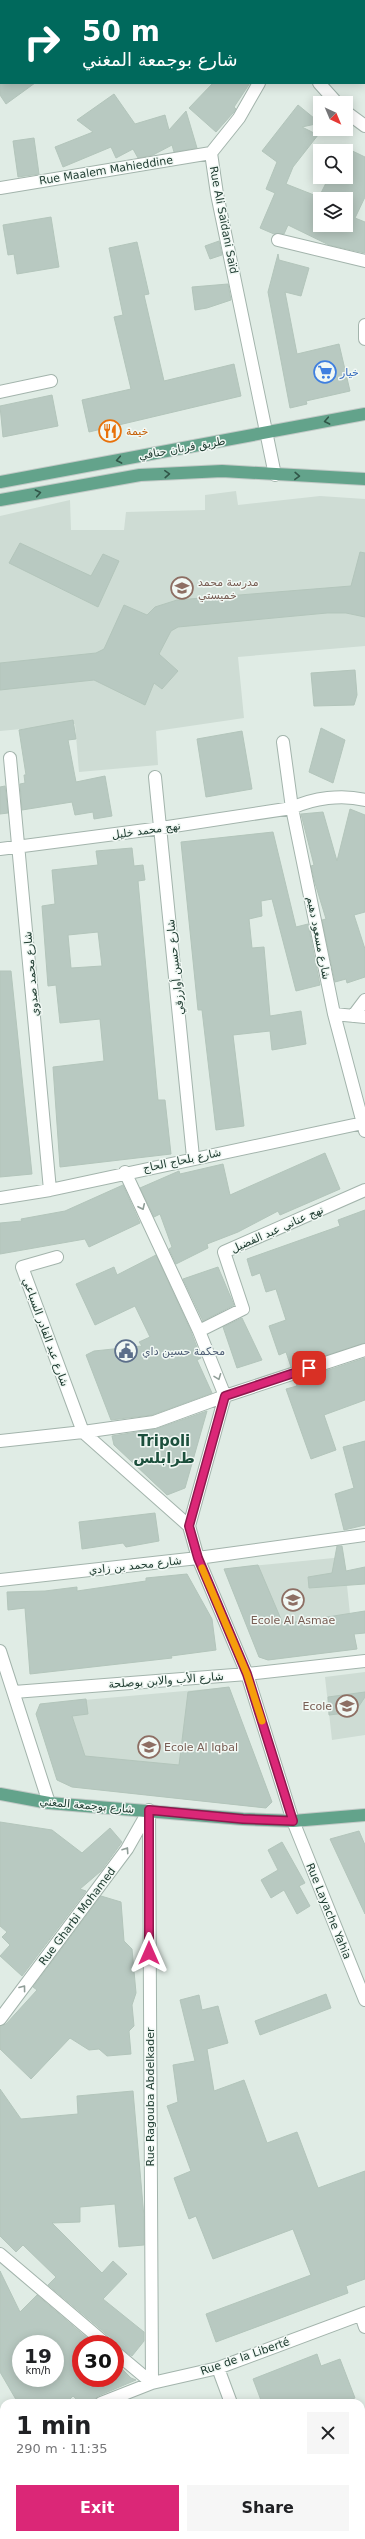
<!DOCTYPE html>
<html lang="en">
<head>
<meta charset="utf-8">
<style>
  body { margin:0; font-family:"DejaVu Sans",Cairo,sans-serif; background:#f6f6f6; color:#202124; height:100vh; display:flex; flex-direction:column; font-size:15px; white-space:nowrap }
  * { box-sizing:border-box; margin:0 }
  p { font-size:13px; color:#757577 }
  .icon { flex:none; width:22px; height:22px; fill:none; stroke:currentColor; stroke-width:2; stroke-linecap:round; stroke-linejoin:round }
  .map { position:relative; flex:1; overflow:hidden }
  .sheet { position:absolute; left:0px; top:2399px; width:365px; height:140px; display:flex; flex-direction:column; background:#fff; border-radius:12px 12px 0 0; box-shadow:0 2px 10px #0003 }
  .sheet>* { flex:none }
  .top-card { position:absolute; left:0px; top:0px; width:365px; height:84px; box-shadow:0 2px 10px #0003; background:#00695c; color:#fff; overflow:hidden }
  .needle { width:26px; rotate:136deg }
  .fabs { position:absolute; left:313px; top:96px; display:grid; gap:8px }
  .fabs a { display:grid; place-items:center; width:40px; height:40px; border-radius:0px; background:#fff; box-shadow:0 2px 10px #0003; font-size:20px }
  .speed { position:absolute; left:12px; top:2335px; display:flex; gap:8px; font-size:20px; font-weight:700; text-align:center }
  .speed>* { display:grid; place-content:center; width:52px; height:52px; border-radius:50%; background:#fff; box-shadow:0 2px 10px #0003; line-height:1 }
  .speed small { font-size:10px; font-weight:400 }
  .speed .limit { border:6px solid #d22; background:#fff; color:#111 }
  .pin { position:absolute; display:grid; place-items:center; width:34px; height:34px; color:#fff; margin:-17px; border-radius:8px; box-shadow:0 2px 6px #0006 }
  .me { position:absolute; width:44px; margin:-22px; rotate:0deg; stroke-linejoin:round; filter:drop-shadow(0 0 3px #0008) }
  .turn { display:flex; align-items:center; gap:14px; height:84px; padding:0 16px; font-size:18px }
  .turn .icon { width:52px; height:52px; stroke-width:2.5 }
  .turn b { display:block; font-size:28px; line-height:34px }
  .round { display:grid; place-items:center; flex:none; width:42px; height:42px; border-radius:0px; background:#f6f6f6 }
  .summary { display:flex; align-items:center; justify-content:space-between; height:68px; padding:0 16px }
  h1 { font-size:24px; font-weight:700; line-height:30px }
  .cta { display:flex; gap:8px; margin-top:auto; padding:8px 16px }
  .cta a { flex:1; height:46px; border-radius:0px; background:#db2777; color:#fff; font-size:16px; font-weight:700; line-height:46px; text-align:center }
  .cta a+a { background:#f6f6f6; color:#202124 }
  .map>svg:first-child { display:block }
  .built { fill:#cedcd4 }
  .building { fill:#b8c9c1; stroke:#b3c5bb; fill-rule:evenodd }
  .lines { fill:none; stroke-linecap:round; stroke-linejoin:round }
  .minor-casing { stroke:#a3b4ac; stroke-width:14 }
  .major-casing { stroke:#c1c9c6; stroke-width:14 }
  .minor { stroke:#fff; stroke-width:12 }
  .major { stroke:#63a38b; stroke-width:12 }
  .oneway { stroke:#315648 }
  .oneway2 { stroke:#909e98 }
  .route-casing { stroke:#8e194d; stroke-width:10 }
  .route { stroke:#db2777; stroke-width:7 }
  .slow { stroke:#f59e0b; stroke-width:7 }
  .labels { text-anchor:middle; stroke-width:3; stroke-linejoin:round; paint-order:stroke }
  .street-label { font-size:11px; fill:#203d32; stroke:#f1f8f4 }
  .shop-label { font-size:11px; fill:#366cbe; stroke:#f1f8f4; text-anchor:start }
  .food-label { font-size:11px; fill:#c56008; stroke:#f1f8f4; text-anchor:start }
  .education-label { font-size:11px; fill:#785e54; stroke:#f1f8f4; text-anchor:start }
  .service-label { font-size:11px; fill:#4e5e75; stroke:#f1f8f4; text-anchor:start }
  .district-label { font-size:15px; font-weight:bold; fill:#1c4f3c; stroke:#f1f8f4 }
</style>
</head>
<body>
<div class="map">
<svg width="365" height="2539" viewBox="0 0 365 2539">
  <rect width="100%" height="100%" fill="#e0ece5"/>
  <path class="built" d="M236 491 238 505 320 496 365 499V646L238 657 244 718 156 731 158 765 79 772 75 724 0 731V516L70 500 71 530H124L126 512 205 510V495Z
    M344 1557 350 1614 357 1649 268 1660 259 1657 226 1574 230 1568Z
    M365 1672V1735L332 1740 325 1677Z
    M229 1687 272 1802 266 1808 72 1787 57 1780 36 1714 40 1704Z"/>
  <path class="building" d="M0 83H35L6 104 0 95Z
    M213 83H250L234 107 236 109 233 113 216 132 189 108Z
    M114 94 135 124 165 115 169 130 186 111 197 148 174 152 172 145 153 155 138 158 133 149 116 158 111 147 63 167 55 147 93 132 77 120Z
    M298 105 320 123 302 127 318 135 293 167 286 184 319 197 329 177H346V151H341L344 147 365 157V197L355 218 365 222V253L329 245 288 225 284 234H274L260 228 275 193 266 189 277 162 262 151ZM320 199H346V225H320Z
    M34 138 39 174 18 177 13 141Z
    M51 217 59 267 17 274 14 254 8 255 3 225Z
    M219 241 222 255 210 259 205 246Z
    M137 242 149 294 144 295 164 381 234 364 241 396 89 432 82 400 131 389 114 317 123 315 109 248Z
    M278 254 279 260 309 268 301 296 285 292 297 354 339 344 350 391 306 401 307 404 290 408 268 292Z
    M228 284 231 300 207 308 195 310 192 287Z
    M52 395 58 426 3 437 0 406Z
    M20 543 91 576 103 554 119 561 98 607 9 563Z
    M360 552 365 553V617L346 613H327L178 627 171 631 159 654 178 671 162 689 154 683 145 705 94 680 0 690V663L96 653 104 649 124 605 147 615 155 607 177 600 351 586Z
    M355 670 357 695 354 705 314 706 311 673Z
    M73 720 76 739 68 740 76 782 105 776 112 816 94 819 93 812 75 815 72 802 22 810 20 784 25 783 24 775H26L19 730Z
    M321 728 345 740 333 783 309 772Z
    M242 731 252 789 206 797 197 739Z
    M5 786 8 813 0 814V787Z
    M350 809 365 815V912L354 915 365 949V977L347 983 346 979 335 982 322 920 326 919 315 883 311 866 314 865 301 814 323 812 337 861Z
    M273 832 296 927 308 924 320 985 296 991 272 899 261 901 262 916 249 919 252 948 264 947 270 1016 301 1011 306 1044 272 1050 270 1031 233 1035 244 1126 216 1130 202 1010H198L181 842Z
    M132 848 134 866 143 865 145 880 138 881 158 1100H165L171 1154 60 1167 53 1067 104 1061 100 1019 60 1023 56 985 48 986 42 906 55 904 52 870 98 865 96 851ZM98 932 102 966 71 968 68 935Z
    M0 971H11L32 1174 0 1177Z
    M325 1153 340 1189 280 1215 278 1211 238 1232 207 1244 208 1248 176 1264 169 1249 172 1247 160 1214 154 1217 140 1188 179 1171 180 1174 223 1164 230 1195Z
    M123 1185 140 1223 89 1247 85 1239 0 1254V1223L22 1221 21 1219 65 1211Z
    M365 1210V1343L291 1367 286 1352 279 1355 269 1326 286 1320 276 1289 266 1292 260 1273 252 1276 247 1259 340 1226 338 1220Z
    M156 1255 190 1329 201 1358 197 1360 212 1393 152 1415 111 1420 86 1355 94 1351 142 1346 139 1342 150 1337 135 1306 95 1325 76 1284 114 1267 117 1275Z
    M218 1267 234 1305 203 1321 183 1279Z
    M242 1318 262 1360 237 1368 223 1327Z
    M365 1358V1400L324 1415 336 1450 311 1459 286 1389 297 1386 295 1381Z
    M207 1411 185 1488 167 1495 114 1445 112 1436 156 1429Z
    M365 1441V1525L344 1530 335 1494 354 1488 343 1447Z
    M155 1513 159 1541 126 1547 123 1543 82 1549 79 1522Z
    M337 1546H342L346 1571 365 1567V1584L309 1588 308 1577 332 1573Z
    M258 1565 283 1624 365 1611V1633L354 1634 357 1649 268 1660 259 1657 224 1569Z
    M187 1574 212 1619 216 1650 171 1656 172 1658 30 1674 25 1608 8 1610 7 1592 45 1591 77 1587V1591L146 1581V1578Z
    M229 1687 272 1802 266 1808 72 1787 57 1780 36 1714 40 1704 86 1699 88 1714 72 1716 85 1756 179 1765 188 1692Z
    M365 1692V1697L355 1712 329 1715 328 1697Z
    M0 1822 52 1830 82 1853 110 1828 122 1842 101 1871 80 1889 86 1891 22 1976 0 1956 10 1945 2 1937 7 1932 0 1926Z
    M359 1831 365 1845V1914L330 1839Z
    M282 1842 305 1883 299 1886 310 1906 297 1914 284 1890 271 1898 261 1880 278 1870 268 1850Z
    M101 1896 121 1902 124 1941 132 1949 136 1993 132 2005 134 2026 129 2031 131 2054 107 2056 99 2049 89 2050 70 2038 31 2079 0 2049V2026L6 2024 37 1990 33 1987Z
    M326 1994 331 2008 260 2035 255 2021Z
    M199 1995 202 2010 218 2006 228 2043 207 2049 214 2091 244 2080 267 2143 297 2132 318 2188 365 2171V2279L346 2286 348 2293 216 2342 206 2314 311 2275 293 2229 213 2259 196 2216 189 2219 174 2178 191 2171 167 2106 178 2102 173 2065 195 2061 180 2000Z
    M0 2089 21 2119 78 2114 77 2096 133 2091 144 2217V2245L119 2247 115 2204 80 2207V2222L52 2223 102 2273 113 2261 127 2274 103 2299 144 2332V2341L132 2356 113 2344 111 2338 48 2285 56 2277 23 2245 16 2252 0 2236Z
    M0 2271 20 2312 37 2295 94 2344H81V2378H115V2362L131 2378 136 2380 98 2396 94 2403H80L73 2396 66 2403H18L0 2372ZM21 2344H55V2378H21Z
    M317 2354 321 2366 340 2359 355 2398 342 2403H262L253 2379Z"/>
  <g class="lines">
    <g class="minor-casing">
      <path id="minor" d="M45 1 46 0
        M278 1V0
        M341 1 342 0
        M0 32 1 31
        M259 83 239 118 211 153 217 194 275 475
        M319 83 337 103
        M346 112 365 126
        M0 188 211 153
        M278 240 365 261
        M365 325V339
        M0 392 51 381
        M283 742 292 808 334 1014 365 1131
        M10 758 50 1190
        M155 777 193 1157
        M0 849 161 828 292 808C313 798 342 794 365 800
        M334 1014 365 1017
        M353 1016 365 1000
        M125 1172 199 1331 225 1396 189 1526 198 1558 247 1674 293 1821 365 2000
        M0 1198 50 1190 363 1123
        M57 1257 22 1267 83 1432 189 1526
        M199 1331 243 1309 224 1252 365 1190
        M0 1441 83 1432 154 1422 225 1396 365 1350
        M0 1580 198 1558 365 1535
        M0 1651 49 1803
        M14 1692 247 1674 365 1661
        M149 1810 152 2383
        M0 2019 127 1849 148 1812
        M0 2254 106 2344
        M361 2315 365 2327
        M115 2352 152 2383
        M218 2368 231 2403
        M101 2403 152 2383 218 2368 365 2313
        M361 2438 365 2436
        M0 2441 4 2440
        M0 2459 4 2469
        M28 2535 30 2539
        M278 2535 280 2539"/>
    </g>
    <g class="major-casing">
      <path id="major" d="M0 482 365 414
        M0 500 140 475 222 471 365 479
        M0 1794 49 1803 243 1819 293 1821 365 1815"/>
    </g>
    <use href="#minor" class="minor"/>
    <use href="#major" class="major"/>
  </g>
  <defs><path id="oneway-chevron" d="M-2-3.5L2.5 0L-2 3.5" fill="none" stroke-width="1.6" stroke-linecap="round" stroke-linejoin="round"/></defs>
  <g class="oneway">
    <use href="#oneway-chevron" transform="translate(327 421) rotate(169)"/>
    <use href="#oneway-chevron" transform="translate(119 460) rotate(169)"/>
    <use href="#oneway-chevron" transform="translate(167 474) rotate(-3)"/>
    <use href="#oneway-chevron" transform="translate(297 476) rotate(2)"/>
    <use href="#oneway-chevron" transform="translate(38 493) rotate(-11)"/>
  </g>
  <g class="oneway2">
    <use href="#oneway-chevron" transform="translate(142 1207) rotate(65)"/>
    <use href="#oneway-chevron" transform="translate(218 1377) rotate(69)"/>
    <use href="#oneway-chevron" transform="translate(126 1850) rotate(-56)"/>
    <use href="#oneway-chevron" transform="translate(23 1988) rotate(-53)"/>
  </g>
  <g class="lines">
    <g class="route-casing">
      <path id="route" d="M149 1953V1810L243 1819 293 1821 247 1674 198 1558 189 1526 225 1396 309 1368"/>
    </g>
    <use href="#route" class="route"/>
    <path class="slow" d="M202 1568 247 1674 262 1721"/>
  </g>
  <defs>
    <g id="supermarket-ring" transform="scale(1.15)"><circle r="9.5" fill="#f1f8f4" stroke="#3f7fe0" stroke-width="1.5"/><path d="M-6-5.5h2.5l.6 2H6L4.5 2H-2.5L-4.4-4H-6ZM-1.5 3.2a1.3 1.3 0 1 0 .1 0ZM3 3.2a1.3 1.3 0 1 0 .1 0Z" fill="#3f7fe0"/></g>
    <g id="restaurant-ring" transform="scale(1.15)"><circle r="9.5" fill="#f1f8f4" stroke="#e8710a" stroke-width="1.5"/><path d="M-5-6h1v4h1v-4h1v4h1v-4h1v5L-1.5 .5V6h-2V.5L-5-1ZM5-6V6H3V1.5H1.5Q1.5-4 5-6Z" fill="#e8710a"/></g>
    <g id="school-ring" transform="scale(1.15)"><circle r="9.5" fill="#f1f8f4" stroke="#8d6e63" stroke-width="1.5"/><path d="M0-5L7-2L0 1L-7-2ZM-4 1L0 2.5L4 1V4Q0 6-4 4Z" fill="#8d6e63"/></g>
    <g id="civic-ring" transform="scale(1.15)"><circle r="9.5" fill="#f1f8f4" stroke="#5c6f8a" stroke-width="1.5"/><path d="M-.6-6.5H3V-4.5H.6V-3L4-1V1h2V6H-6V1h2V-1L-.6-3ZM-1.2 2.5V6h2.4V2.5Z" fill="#5c6f8a"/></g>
  </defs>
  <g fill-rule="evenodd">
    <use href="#supermarket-ring" x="325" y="372"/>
    <use href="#restaurant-ring" x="110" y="431"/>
    <use href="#school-ring" x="182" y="588"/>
    <use href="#civic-ring" x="126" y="1351"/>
    <use href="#school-ring" x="293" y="1600"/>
    <use href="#school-ring" x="347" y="1706"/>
    <use href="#school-ring" x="149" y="1747"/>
  </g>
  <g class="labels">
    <g class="street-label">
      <text transform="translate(106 170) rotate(-9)" y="4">Rue Maalem Mahieddine</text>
      <text transform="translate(224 220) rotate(79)" y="4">Rue Ali Saïdani Saïd</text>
      <text transform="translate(182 448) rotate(-10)" y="4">طريق فرنان حنافي</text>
      <text transform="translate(146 830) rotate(-8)" y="4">نهج محمد خليل</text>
      <text transform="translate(319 938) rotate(79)" y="4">شارع مسعود دهيم</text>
      <text transform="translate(175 967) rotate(-96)" y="4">شارع حسين أوارزقي</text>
      <text transform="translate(31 974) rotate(-95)" y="4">شارع محمد صدوي</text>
      <text transform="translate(182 1160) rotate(-12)" y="4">شارع بلحاج الحاج</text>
      <text transform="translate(277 1229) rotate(-24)" y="4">نهج عناني عبد الفضيل</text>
      <text transform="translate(46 1332) rotate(70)" y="4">شارع عبد القادر السباعي</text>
      <text transform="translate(135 1565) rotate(-6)" y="4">شارع محمد بن زادي</text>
      <text transform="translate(166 1680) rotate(-4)" y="4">شارع الأب والابن بوصلحة</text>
      <text transform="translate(87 1805) rotate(5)" y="4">شارع بوجمعة المغني</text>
      <text transform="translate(329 1911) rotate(68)" y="4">Rue Layache Yahia</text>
      <text transform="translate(77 1916) rotate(-53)" y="4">Rue Gharbi Mohamed</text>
      <text transform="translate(150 2097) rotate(-90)" y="4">Rue Ragouba Abdelkader</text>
      <text transform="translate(245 2356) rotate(-19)" y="4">Rue de la Liberté</text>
    </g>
    <g class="shop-label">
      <text x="340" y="376">خيار</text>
    </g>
    <g class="food-label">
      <text x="126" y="435">خيمة</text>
    </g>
    <g class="education-label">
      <text x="198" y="586">مدرسة محمد<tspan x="198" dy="13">خميستي</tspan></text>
      <text x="293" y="1624" text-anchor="middle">Ecole Al Asmae</text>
      <text x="332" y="1710" text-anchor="end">Ecole</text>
      <text x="164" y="1751">Ecole Al Iqbal</text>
    </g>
    <g class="service-label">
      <text x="142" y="1355">محكمة حسين داي</text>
    </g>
    <g class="district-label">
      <text x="164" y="1446">Tripoli<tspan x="164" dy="17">طرابلس</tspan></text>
    </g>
  </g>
</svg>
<div class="fabs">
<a><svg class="needle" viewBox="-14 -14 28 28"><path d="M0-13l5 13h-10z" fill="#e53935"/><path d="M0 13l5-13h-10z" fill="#757577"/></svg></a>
<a><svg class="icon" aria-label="search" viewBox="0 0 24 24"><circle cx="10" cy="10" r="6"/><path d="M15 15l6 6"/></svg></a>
<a><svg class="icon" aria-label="layers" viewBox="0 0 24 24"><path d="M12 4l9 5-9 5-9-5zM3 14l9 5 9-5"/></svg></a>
</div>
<div class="speed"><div>19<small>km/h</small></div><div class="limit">30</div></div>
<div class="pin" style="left:309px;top:1368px;background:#d93025"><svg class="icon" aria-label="arrive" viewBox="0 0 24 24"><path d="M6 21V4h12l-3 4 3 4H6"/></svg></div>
<svg class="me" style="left:149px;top:1953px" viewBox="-20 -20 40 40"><path d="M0-17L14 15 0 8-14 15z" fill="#db2777" stroke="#fff" stroke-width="4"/></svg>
<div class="top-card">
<div class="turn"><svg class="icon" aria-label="right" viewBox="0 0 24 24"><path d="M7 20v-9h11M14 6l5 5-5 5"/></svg><div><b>50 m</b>شارع بوجمعة المغني</div></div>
</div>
<section class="sheet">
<div class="summary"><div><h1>1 min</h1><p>290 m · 11:35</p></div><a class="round"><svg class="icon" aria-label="close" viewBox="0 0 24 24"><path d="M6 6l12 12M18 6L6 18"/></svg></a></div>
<div class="cta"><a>Exit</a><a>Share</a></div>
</section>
</div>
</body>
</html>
